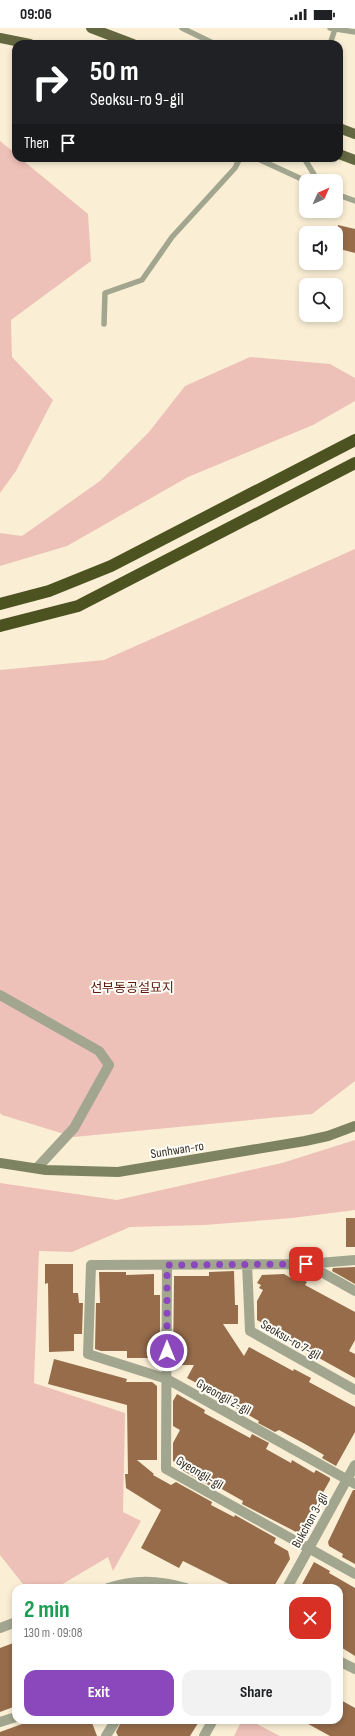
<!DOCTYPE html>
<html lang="en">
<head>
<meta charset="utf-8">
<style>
  body { margin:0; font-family:"Sofia Sans Condensed","Noto Sans KR",sans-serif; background:#f2f2f2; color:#202124; height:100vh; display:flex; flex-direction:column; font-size:15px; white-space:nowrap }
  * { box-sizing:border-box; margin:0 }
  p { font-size:13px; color:#757577 }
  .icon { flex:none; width:22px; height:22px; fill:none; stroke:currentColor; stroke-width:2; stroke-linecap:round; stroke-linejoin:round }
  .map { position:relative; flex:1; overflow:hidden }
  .details { position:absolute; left:12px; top:1556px; width:331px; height:140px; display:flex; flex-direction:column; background:#fff; border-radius:12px; box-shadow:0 2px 6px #0003 }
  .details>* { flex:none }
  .banner { position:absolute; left:12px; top:12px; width:331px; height:122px; border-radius:12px; box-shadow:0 2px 6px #0003; background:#202124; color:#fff; overflow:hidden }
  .needle { width:26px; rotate:45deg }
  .controls { position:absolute; left:299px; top:146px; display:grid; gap:8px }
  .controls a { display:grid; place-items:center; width:44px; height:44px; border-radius:8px; background:#fff; box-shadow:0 2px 6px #0003; font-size:20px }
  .pin { position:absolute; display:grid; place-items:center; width:34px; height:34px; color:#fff; margin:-17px; border-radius:8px; box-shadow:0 2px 6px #0006 }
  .me { position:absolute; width:44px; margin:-22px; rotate:0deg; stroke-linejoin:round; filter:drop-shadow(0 0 3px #0008) }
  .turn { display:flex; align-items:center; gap:14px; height:84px; padding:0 12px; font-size:18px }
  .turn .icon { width:52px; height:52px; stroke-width:2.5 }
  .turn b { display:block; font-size:28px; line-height:34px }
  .then { display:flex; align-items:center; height:38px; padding:0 12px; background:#0003; gap:8px; font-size:15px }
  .round { display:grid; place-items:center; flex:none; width:42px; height:42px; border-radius:12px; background:#f2f2f2 }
  .summary { display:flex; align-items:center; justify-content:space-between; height:68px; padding:0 12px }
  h1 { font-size:24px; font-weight:700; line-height:30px; color:#1e9e55 }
  .action { display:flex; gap:8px; margin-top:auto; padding:8px 12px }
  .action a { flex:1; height:46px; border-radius:12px; background:#8b48bc; color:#fff; font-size:16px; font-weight:700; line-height:46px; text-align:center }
  .action a+a { background:#f2f2f2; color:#202124 }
  .status { display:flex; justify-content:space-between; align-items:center; height:28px; padding:0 20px; background:#fff; direction:ltr }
  .status svg { height:11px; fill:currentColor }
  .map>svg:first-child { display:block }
  .green { fill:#eec1b8 }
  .building { fill:#966c4b }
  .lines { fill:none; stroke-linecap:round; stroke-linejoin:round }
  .service { stroke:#a2a68f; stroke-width:5.5 }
  .minor { stroke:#a2a68f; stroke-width:10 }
  .secondary { stroke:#7d8261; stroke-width:10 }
  .primary { stroke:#636840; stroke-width:10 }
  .motorway { stroke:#4d5221; stroke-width:12 }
  .route { stroke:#8b48bc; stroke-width:7; stroke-dasharray:0 12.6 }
  .labels { text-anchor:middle; stroke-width:4; stroke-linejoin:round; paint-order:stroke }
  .park-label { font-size:13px; fill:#5d190f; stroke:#fffdf7 }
  .street-label { font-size:13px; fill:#312c23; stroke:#fffdf7 }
</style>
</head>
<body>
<div class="status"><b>09:06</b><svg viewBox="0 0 49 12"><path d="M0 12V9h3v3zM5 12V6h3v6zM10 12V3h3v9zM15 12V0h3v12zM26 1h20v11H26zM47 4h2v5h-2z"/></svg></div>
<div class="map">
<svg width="355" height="1708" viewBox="0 0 355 1708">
  <rect width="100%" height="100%" fill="#faefd5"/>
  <path class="green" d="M0 113 16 126V130H20L88 186 91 233 11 292 12 329 53 372 16 443 0 465Z
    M250 329 330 336 355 350V373L313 397 188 449 67 518 0 538V505L22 508 100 453 149 404 185 358Z
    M355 521V1053L312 1086 74 1109 2 1087 0 1085V642L104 632Z
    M355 1112V1182L292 1190 205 1197 130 1199 72 1224 39 1223 34 1355 125 1385 123 1484 141 1493 113 1543 108 1529 56 1560H26L0 1527V1155L117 1172 282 1135Z
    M242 1692H249L280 1708H234Z"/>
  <path class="building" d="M338 197 355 201V225L336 220Z
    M346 1190H355V1219H346Z
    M45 1236H73V1265H78L79 1275H83L82 1306H74V1323L49 1324 48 1255 45 1256Z
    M355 1239V1256L332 1243 333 1240Z
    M234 1243 235 1277H238V1296H223L244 1328 249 1319 293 1343 294 1341 311 1350 309 1354 355 1379V1404L336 1438 322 1430 324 1427 305 1416 279 1402 275 1404 258 1395 259 1393 220 1371 221 1368 187 1350 194 1337H173L174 1248H209V1244Z
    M99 1244H126V1247L154 1246V1267H160V1330H127V1323H101L95 1321 96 1275H100Z
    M284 1246 291 1250 293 1246 307 1254 305 1257 355 1284V1312L349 1323 355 1326V1350L265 1300 266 1297 257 1292V1273L263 1262 259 1260 261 1257 257 1255 262 1247Z
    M54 1331 127 1351 126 1354H152L157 1358V1432H137L154 1446 153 1447 171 1457 176 1454 212 1474 211 1477 234 1489 235 1487 276 1510 274 1515 288 1523 290 1531 273 1560H237L183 1533 179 1540 141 1520 161 1482 126 1460 125 1446H128L127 1377 48 1356Z
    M177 1366 205 1382 204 1385 250 1410 252 1406 269 1415 266 1421 291 1435 292 1432 314 1445 316 1442 330 1450V1452L300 1506 242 1476 243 1473 220 1460 219 1463 182 1442 184 1439 173 1433V1415L180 1402 173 1398V1373Z
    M353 1462H355V1536L342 1529 343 1526 329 1518 328 1514Z
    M314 1534 330 1543 329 1545 355 1560V1628L339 1618V1560H300Z
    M16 1614V1678L0 1684V1620Z
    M339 1671 355 1680V1708H330L301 1692H339Z
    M33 1692H91L97 1708H0V1704Z
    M122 1692H200L190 1708H118L116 1704Z"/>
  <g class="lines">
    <path class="service" d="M182 0 215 16
      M330 0 355 4
      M330 16 335 1
      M256 130 306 153
      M304 130 318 153
      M336 166 355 173
      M104 296 105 265 142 252 172 209 235 140 240 130"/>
    <path class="minor" d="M0 967 99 1023 109 1037 74 1100 37 1140
      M355 1232 307 1236 91 1237 88 1326 167 1351 355 1456
      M247 1236 250 1303 355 1362
      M307 1236 355 1263
      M167 1237 166 1441 355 1546
      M108 1560C134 1551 160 1552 186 1560
      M287 1560 355 1437
      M0 1600 16 1594
      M339 1633 355 1641
      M0 1694 16 1689
      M106 1708 116 1692
      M204 1708 213 1692"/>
    <path class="secondary" d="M0 1135 46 1142 118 1144 305 1113 328 1108 355 1098"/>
    <path class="primary" d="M91 0 133 16
      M0 10 30 16
      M339 100 355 106
      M339 126 355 132"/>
    <path class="motorway" d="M0 576 49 563 111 538 355 412
      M0 598 78 578 355 435"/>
  </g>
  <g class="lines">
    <path class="route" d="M167 1323V1237L306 1236"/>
  </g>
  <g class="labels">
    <g class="park-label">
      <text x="132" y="964">선부동공설묘지</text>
    </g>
    <g class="street-label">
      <text transform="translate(177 1121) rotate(-9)" y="5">Sunhwan-ro</text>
      <text transform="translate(291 1311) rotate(30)" y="5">Seoksu-ro 7-gil</text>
      <text transform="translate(224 1368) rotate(29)" y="5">Gyeongil 2-gil</text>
      <text transform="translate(200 1444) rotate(31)" y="5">Gyeongil-gil</text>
      <text transform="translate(309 1492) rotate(-61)" y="5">Bukchon 3-gil</text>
    </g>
  </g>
</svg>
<div class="controls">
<a><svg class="needle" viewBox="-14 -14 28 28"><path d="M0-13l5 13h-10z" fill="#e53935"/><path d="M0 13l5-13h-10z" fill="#757577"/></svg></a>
<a><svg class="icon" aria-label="sound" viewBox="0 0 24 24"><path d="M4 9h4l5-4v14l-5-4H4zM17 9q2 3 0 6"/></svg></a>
<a><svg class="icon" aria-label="search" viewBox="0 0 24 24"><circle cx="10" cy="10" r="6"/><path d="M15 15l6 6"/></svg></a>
</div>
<div class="pin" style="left:306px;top:1236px;background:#d93025"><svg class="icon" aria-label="arrive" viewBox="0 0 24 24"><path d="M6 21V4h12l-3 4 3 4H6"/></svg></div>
<svg class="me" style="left:167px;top:1323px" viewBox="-20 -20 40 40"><circle r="17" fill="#8b48bc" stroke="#fff" stroke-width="3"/><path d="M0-11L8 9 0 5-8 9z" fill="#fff"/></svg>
<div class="banner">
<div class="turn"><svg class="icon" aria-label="right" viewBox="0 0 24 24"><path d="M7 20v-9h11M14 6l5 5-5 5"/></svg><div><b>50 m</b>Seoksu-ro 9-gil</div></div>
<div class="then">Then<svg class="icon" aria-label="arrive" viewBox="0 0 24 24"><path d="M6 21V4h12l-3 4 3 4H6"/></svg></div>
</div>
<section class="details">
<div class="summary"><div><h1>2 min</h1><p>130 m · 09:08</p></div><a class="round" style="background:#d93025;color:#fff"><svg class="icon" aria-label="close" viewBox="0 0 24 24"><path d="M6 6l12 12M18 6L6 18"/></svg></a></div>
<div class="action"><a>Exit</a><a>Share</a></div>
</section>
</div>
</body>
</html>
